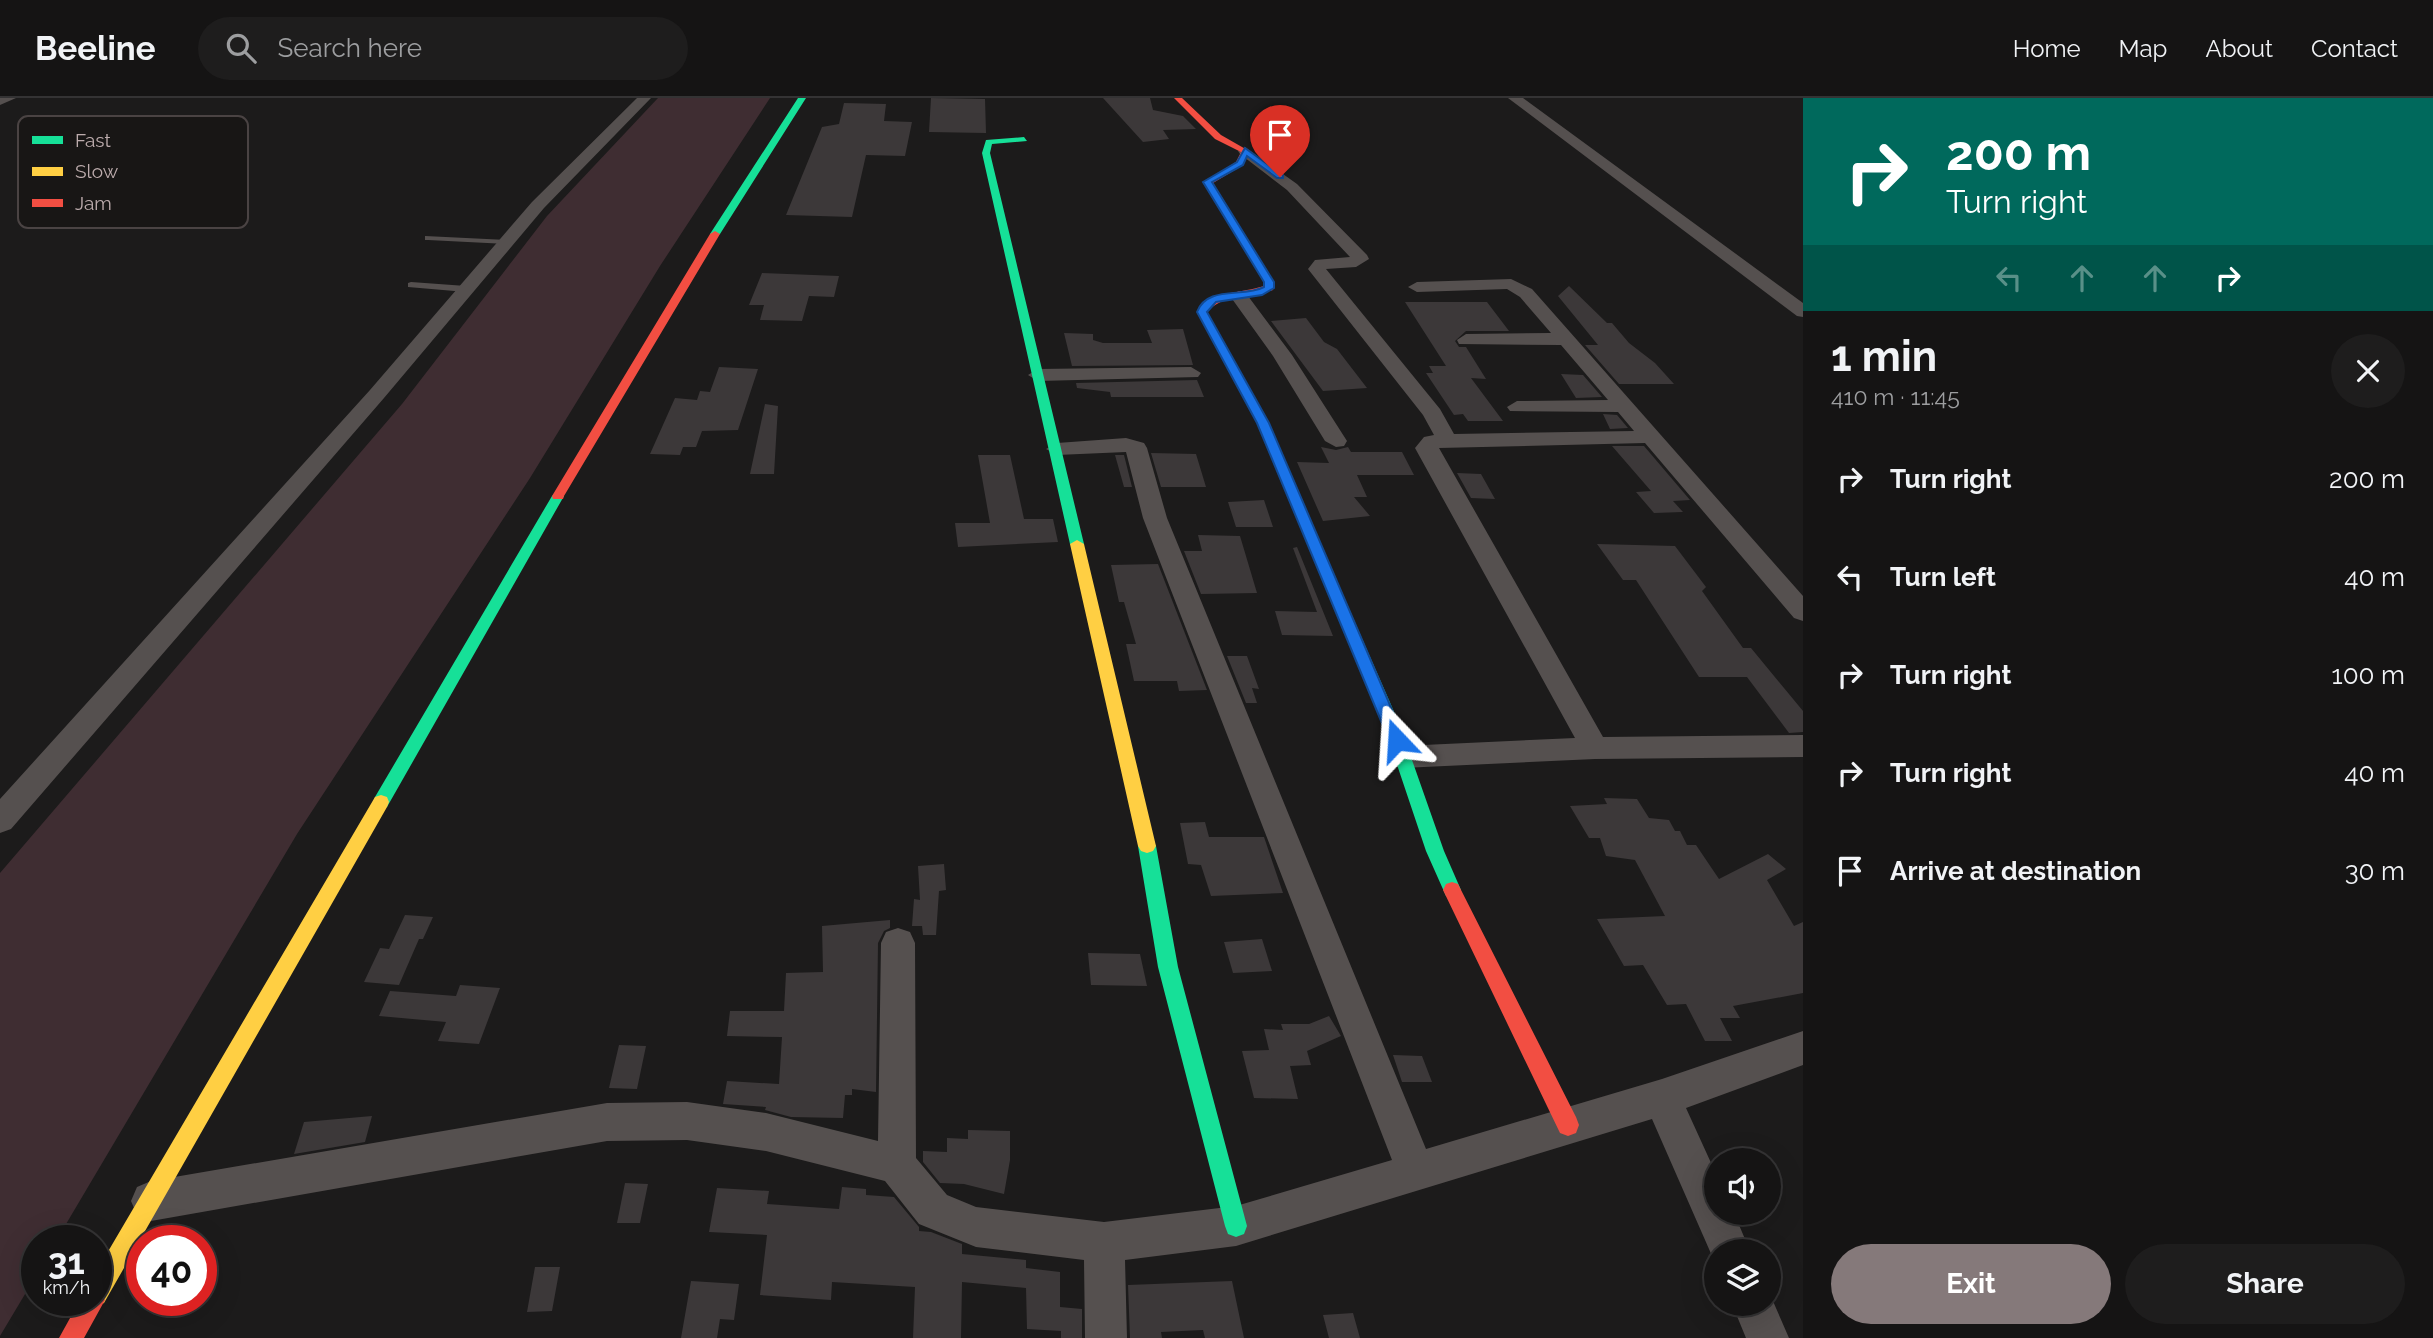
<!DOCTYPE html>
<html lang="en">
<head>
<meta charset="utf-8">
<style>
  body { margin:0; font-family:Raleway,sans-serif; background:#1e1d1d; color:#f1f3f6; height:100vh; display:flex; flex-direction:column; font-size:26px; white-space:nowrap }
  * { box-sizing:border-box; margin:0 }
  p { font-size:23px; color:#9d9ea0 }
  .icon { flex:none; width:38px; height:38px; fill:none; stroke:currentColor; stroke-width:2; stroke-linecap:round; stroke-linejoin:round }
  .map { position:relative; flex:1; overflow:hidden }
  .side { display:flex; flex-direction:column; background:#151414; width:630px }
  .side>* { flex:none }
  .guide { background:#00695c; color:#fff; overflow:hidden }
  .buttons { position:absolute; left:1704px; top:1050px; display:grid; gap:14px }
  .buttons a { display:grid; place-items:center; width:77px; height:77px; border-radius:50%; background:#151414; box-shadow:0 7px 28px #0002,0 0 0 2px #343334; font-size:35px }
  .speed { position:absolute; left:21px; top:1127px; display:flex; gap:14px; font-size:35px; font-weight:700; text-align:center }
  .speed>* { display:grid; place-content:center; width:91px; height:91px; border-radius:50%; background:#151414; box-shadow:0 7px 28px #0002,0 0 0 2px #343334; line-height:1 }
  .speed small { font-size:18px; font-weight:400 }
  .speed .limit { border:10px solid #d22; background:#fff; color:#111 }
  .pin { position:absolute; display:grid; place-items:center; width:60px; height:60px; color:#fff; margin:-72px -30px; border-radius:50% 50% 50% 0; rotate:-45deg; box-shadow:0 0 7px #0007 }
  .pin .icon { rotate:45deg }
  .me { position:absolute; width:77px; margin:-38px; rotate:340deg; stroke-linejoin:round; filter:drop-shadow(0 0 5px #0008) }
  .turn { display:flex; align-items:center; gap:24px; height:147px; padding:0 28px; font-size:32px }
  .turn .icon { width:91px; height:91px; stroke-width:2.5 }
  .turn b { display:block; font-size:49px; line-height:60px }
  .lanes { display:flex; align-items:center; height:66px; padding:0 28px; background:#0003; justify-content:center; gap:35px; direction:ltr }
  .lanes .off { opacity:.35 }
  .round { display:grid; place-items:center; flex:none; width:74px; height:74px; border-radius:37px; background:#1e1d1d }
  .headline { display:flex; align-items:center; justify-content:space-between; height:119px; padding:0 28px }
  h1 { font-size:42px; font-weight:700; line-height:52px }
  .button { display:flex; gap:14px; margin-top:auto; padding:14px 28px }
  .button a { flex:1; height:80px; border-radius:42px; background:#85797a; color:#fff; font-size:28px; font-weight:700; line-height:80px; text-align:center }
  .button a+a { background:#1e1d1d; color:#f1f3f6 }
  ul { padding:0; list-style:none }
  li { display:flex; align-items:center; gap:21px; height:98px; padding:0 28px }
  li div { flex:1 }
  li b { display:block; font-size:26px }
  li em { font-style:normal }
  header { display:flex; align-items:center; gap:42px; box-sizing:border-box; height:98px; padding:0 35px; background:#151414; border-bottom:2px solid #343334 }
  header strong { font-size:33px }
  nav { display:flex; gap:38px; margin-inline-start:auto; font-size:24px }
  .search { width:490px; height:63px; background:#1e1d1d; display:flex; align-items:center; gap:18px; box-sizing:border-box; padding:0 24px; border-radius:38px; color:#9d9ea0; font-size:26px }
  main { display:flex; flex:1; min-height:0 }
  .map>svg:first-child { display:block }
  .water { fill:#3f2d32 }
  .building { fill:#3c3839 }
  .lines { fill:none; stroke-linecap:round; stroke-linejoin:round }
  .lane { fill:#55504f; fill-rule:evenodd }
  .street { fill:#55504f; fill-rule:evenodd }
  .fast { fill:#16e098; fill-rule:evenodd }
  .slow { fill:#ffcf43; fill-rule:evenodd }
  .jam { fill:#f24e42; fill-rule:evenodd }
  .route { fill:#1a73e8; stroke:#114b97; stroke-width:2 }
  .key { fill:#181615; stroke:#4a4343; stroke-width:2 }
  .key-label { font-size:19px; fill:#bdacad }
</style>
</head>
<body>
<header>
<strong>Beeline</strong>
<div class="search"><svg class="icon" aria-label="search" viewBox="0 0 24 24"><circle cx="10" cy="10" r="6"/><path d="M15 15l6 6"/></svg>Search here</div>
<nav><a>Home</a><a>Map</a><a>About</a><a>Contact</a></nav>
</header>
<main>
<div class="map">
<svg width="1803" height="1240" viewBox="0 0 1803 1240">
  <rect width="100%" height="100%" fill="#1c1b1b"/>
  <path class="water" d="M658 0H770L660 168 530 380 297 736 56 1143H37V1176L0 1238V775L402 306 547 118Z"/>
  <path class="building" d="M931 0 985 1 986 35 929 34Z
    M1103 0H1150L1153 12 1183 18 1196 31 1163 32 1169 41 1143 44Z
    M844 5 886 6 884 23 912 24 905 58 866 57 852 119 786 117 822 29 839 26Z
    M762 175 839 178 834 199 809 198 802 223 760 222 764 207H749Z
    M1569 188 1607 225H1612L1629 245 1655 265 1674 286H1619L1585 247H1598L1558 198Z
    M1405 204H1487L1509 233H1466L1455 243 1459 249H1466L1486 281 1471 280 1503 323H1468L1463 316 1454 317 1426 275H1433L1429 268H1446Z
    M1306 220 1324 244 1337 251 1367 290 1323 293 1271 223Z
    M1183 231 1193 267 1072 268 1064 235 1093 236V242L1103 245H1152L1147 232Z
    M719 269 758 271 738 332 702 333 696 349H683L680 357 650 356 675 300 697 302 700 293 710 294Z
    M1561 276 1583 277 1602 299 1576 300Z
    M1197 282 1204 299H1111L1110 294 1077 290 1076 285Z
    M765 306 778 308 774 376H750Z
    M1603 316 1617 317 1628 330 1610 331Z
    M1612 348H1644L1690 402 1673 403 1683 414 1654 415 1636 394 1651 393Z
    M1321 349 1336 352 1348 349 1351 354H1402L1414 377H1357L1367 399H1354L1370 418 1323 423 1297 364 1329 365Z
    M1151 355 1196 356 1206 389H1161Z
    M978 357H1010L1024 421H1053L1058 444 958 449 955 425H990Z
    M1115 357H1124L1132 389H1124Z
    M1457 375 1481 376 1495 401 1471 400Z
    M1264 402 1273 429H1236L1228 404Z
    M1198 437 1240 438 1257 495 1201 496 1184 453H1202Z
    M1597 446 1675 448 1706 489 1702 493 1743 550H1751L1803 613V634L1789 635 1747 579H1699L1636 482H1623Z
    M1297 449 1333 538 1282 537 1275 513 1317 514 1293 450Z
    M1158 466 1207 592 1179 593 1177 583H1134L1126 546H1136L1124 504H1119L1111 467Z
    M1227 558H1247L1259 591 1252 590 1257 605H1246Z
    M1604 700 1637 701 1649 720 1669 722 1675 733H1680L1687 747H1696L1719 781 1768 756 1786 771 1767 782 1794 828 1803 824V895L1733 908 1740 920H1720L1732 943H1705L1686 906 1667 907 1643 867 1624 868 1597 821 1665 818 1635 762 1606 758 1600 740H1589L1570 708 1607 706Z
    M1205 724 1209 739H1264L1283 795 1211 798 1201 767 1188 766 1180 725Z
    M944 766 946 792 939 793 936 837H923L922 828H912L914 801 920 802 918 768Z
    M405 817 433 819 423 841H419L399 887 364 884 380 850 389 851Z
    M890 822V830L884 833 878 845 876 994 852 991V997H845L843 1020 791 1019 765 1012 766 1009 723 1006 727 983 779 986 782 939 727 938 730 913H784L786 875 823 874 822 828Z
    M1262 841 1272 873 1233 875 1224 844Z
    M1088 855 1140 856 1147 888 1091 887Z
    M460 887 500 890 479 946 438 943 446 924 379 918 390 893 456 898Z
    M1329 918 1341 938 1307 953 1311 967 1290 968 1298 1001 1254 1000 1242 953 1269 952 1264 931 1283 932 1281 926H1309Z
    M619 947 646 948 637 991 609 990Z
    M1393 957 1422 958 1432 984H1402Z
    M372 1018 365 1044 294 1056 304 1024Z
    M968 1032 1010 1033V1062L1004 1096 964 1086 940 1085 923 1064V1053L947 1054V1040L968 1041Z
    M625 1085 648 1086 640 1125H617Z
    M842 1089 866 1091V1097L894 1099 919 1129V1133L931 1134 962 1146V1156L1026 1162V1170L1060 1174V1209L1082 1211V1240H1061V1233L1027 1231 1026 1190 962 1184 961 1240H913L915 1189 832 1184 831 1202 760 1197 767 1137 709 1134 717 1090 769 1093 767 1106 839 1111Z
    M535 1169H560L552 1213 527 1214Z
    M691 1183 739 1186 734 1222 720 1221 717 1240H681Z
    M1232 1183 1244 1240H1205L1203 1232 1161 1234 1162 1240H1130L1128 1187Z
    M1353 1215 1360 1240H1329L1323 1217Z"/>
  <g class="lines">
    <path class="lane" d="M425 138 507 142 511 144 507 146 428 142H425Z
      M411 184 466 188 470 191 466 194 408 189V185Z"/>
    <path class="street" d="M0 0H16L0 7Z
      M637 0H651L544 110 384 300 11 731 0 735V701L370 292 532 104Z
      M1508 0H1523L1803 205V219L1797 218Z
      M1245 49 1297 86 1367 157 1369 161 1356 169 1326 171 1440 311 1454 336 1634 333 1618 314 1510 313 1507 309 1517 303 1608 302 1561 247 1459 246 1457 242 1466 236 1551 235 1520 199 1507 191 1417 194 1408 189 1417 184 1511 181 1532 191 1803 498V523L1794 520 1645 345 1439 350 1603 639 1803 637V659L1595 661 1402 670 1392 667 1388 659 1392 651 1402 648 1575 640 1415 350 1424 339 1434 337 1423 317 1308 171 1315 162 1350 159 1287 92 1240 56 1238 53Z
      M1239 193 1245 194 1292 257 1347 343 1344 348 1336 349 1325 343 1273 258 1230 198Z
      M1191 269 1201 275 1198 279 1038 283 1028 277 1038 271Z
      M1126 340 1144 345 1147 350 1167 420 1426 1051 1662 981 1803 933V967L1686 1010 1717 1078V1115H1734L1750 1153H1717L1716 1167 1652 1021 1236 1148 1125 1162 1127 1240H1085L1084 1162 976 1149 919 1126 885 1083 766 1053 687 1042 607 1043 151 1123 137 1117 131 1103 137 1089 151 1083 607 1005 687 1004 766 1015 878 1043 881 845 886 834 898 830 910 834 915 845 916 1060 947 1097 976 1109 1104 1124 1236 1108 1392 1062 1143 420 1126 354 1057 357 1046 351 1057 345Z
      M1769 1194 1789 1240H1746L1732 1206H1769Z"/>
    <path class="fast" d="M798 0H806L720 136 712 138 710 136Z
      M1024 39 1027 43 992 46 990 55 1084 446 1077 450 1070 446 982 55 986 42Z
      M558 394 564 398 387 709 381 711 375 709 373 704 375 699 552 398Z
      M1349 522 1356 527 1399 625 1444 753 1461 792 1458 798 1452 800 1446 798 1426 753 1383 625 1342 527Z
      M1147 741 1153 743 1156 748 1178 869 1247 1128 1244 1136 1236 1139 1228 1136 1225 1128 1158 869 1138 748 1141 743Z"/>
    <path class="slow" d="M1219 241 1224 244 1269 325 1356 527 1354 531H1344L1342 527 1257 325 1214 244Z
      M1077 442 1084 446 1156 748 1153 753 1147 755 1141 753 1138 748 1070 446Z
      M381 697 387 699 389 704 387 709 104 1205 96 1209 88 1205 86 1202H96V1174L375 699Z"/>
    <path class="jam" d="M1174 0H1182L1221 37 1249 53 1243 67 1213 85 1274 184 1273 192C1251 199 1223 196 1207 214L1224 244 1219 247 1214 244 1197 214C1214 192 1239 196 1264 188V184L1204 84 1236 64 1241 54 1215 41Z
      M715 133 720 136 564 398 563 401H553L552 398 710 136Z
      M1452 784 1458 786 1576 1019 1579 1027 1576 1035 1568 1038 1560 1035 1443 792 1446 786Z
      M96 1192 101 1194 105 1202 84 1240H59L80 1202H96Z"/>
  </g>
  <path class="route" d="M1245 50 1283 77V80H1277L1247 58 1243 67 1212 84 1274 184V190L1262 197 1216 204 1207 214 1269 325 1405 642 1397 648 1389 642 1257 325 1197 214C1207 187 1243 200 1264 189V184L1203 84 1237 64Z"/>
  <rect x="18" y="18" width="230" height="112" rx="10" class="key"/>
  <rect x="32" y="38" width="31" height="8" fill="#16e098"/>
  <rect x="32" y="69" width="31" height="9" fill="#ffcf43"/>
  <rect x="32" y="101" width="31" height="8" fill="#f24e42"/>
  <g class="key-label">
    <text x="75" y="49">Fast</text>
    <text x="75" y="80">Slow</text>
    <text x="75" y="112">Jam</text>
  </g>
</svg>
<div class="buttons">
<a><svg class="icon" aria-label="sound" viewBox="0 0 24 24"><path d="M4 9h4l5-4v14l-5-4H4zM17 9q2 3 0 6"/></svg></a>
<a><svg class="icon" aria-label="layers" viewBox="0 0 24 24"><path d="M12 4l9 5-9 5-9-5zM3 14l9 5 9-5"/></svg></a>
</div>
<div class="speed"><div>31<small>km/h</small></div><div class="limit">40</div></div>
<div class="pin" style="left:1280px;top:79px;background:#d93025"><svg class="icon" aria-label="arrive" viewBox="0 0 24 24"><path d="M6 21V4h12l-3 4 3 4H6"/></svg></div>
<svg class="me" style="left:1397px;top:642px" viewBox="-20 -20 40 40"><path d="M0-17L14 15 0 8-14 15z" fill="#1a73e8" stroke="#fff" stroke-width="4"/></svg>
</div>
<section class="side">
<div class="guide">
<div class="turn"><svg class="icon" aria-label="right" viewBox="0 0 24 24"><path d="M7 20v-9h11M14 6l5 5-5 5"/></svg><div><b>200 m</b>Turn right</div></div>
<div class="lanes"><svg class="icon off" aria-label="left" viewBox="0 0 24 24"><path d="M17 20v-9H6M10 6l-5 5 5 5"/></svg><svg class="icon off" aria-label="ahead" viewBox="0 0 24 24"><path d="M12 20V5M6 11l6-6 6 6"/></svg><svg class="icon off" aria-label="ahead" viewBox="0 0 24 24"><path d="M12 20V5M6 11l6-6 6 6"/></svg><svg class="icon" aria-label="right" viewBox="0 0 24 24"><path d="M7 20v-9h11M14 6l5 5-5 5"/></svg></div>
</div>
<div class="headline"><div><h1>1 min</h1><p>410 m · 11:45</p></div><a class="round"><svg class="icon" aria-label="close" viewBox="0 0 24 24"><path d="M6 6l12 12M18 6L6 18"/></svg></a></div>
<ul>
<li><svg class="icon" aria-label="right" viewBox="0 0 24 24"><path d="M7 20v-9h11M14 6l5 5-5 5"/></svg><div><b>Turn right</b></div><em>200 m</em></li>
<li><svg class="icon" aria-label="left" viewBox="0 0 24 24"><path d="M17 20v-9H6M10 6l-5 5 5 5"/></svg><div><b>Turn left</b></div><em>40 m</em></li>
<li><svg class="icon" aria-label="right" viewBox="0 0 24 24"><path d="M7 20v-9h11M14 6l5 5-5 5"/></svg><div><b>Turn right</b></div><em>100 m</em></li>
<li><svg class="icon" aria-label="right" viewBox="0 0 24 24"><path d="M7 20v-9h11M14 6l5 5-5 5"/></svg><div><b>Turn right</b></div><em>40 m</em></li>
<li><svg class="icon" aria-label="arrive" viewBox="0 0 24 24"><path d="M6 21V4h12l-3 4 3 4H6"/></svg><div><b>Arrive at destination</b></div><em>30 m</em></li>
</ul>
<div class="button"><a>Exit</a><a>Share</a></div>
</section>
</main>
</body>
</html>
